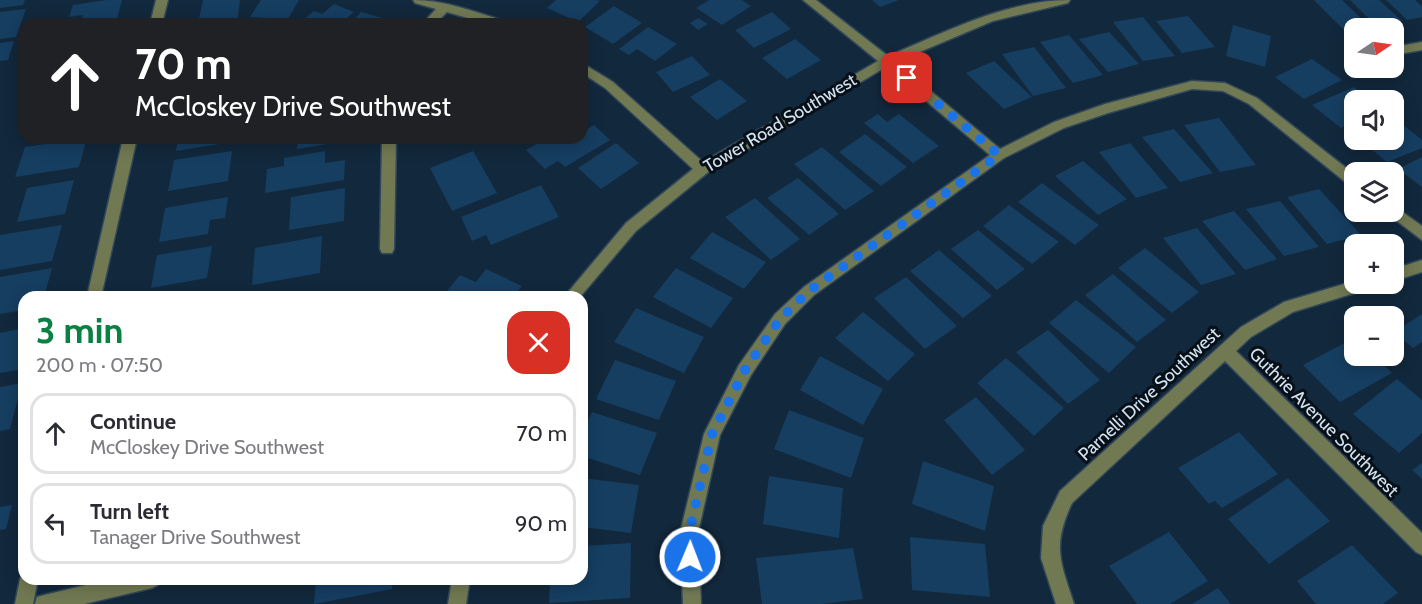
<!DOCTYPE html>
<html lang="en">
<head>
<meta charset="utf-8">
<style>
  body { margin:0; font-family:Cabin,sans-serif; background:#f7f7f7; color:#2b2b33; height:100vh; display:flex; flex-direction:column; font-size:22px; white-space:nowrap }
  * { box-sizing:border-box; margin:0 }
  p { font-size:20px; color:#7c7c81 }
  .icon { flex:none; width:33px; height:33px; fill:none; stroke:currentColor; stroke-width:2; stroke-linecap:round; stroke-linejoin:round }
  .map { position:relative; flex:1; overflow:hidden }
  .panel { position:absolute; left:18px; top:291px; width:570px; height:294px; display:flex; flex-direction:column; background:#fff; border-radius:18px; box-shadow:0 3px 15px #0003 }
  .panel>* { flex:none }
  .top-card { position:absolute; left:18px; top:18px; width:570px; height:126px; border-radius:18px; box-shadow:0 3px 15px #0003; background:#202124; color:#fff; overflow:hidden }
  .needle { width:39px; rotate:77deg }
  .buttons { position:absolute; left:1344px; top:18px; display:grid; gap:12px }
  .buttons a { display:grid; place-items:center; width:60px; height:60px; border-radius:12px; background:#fff; box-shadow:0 3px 15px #0003; font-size:30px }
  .pin { position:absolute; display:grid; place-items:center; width:51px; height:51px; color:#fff; margin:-26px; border-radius:12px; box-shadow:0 3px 9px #0006 }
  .me { position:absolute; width:66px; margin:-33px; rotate:1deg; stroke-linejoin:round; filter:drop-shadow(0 0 4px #0008) }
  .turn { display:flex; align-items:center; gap:21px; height:126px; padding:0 18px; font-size:27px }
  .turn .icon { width:78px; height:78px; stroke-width:2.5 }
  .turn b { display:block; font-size:42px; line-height:51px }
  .round { display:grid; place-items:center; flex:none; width:63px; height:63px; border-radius:18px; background:#f7f7f7 }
  .overview { display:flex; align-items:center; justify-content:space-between; height:102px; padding:0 18px }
  h1 { font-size:36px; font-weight:700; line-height:45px; color:#0b8043 }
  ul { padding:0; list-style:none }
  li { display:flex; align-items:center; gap:18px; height:81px; margin:0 12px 9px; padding:0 6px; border:3px solid #e1e1e2; border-radius:18px }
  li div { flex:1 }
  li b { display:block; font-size:22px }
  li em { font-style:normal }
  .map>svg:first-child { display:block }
  .building { fill:#163e61 }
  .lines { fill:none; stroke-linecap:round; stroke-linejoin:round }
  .minor-casing { stroke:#314659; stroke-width:3 }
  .minor { fill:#717953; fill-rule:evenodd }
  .route { stroke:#1a73e8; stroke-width:10; stroke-dasharray:0 18 }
  .labels { text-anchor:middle; stroke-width:6; stroke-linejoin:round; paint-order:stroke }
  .street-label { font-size:18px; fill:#d4e2ef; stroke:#071019 }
</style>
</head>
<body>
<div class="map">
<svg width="1422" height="604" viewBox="0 0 1422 604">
  <rect width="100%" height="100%" fill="#12283c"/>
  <path class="building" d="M0 0H25L23 5 0 8Z
    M106 0H122L117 19 81 24 83 15 69 17 73 5Z
    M203 0H240L237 23 198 24Z
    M261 0H299L288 19 250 17Z
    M556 0H597L600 1 578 22 547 8Z
    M709 0H742L751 6 722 25 696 8Z
    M872 0H899L880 7Z
    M1314 0H1342L1369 26 1345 31Z
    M1350 0H1379L1402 21 1376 26Z
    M1386 0H1415L1422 6V17L1407 20Z
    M334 4 354 12 340 24H298L314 11 322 14Z
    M614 6 642 23 613 44 585 27Z
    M26 9 16 37 0 39V12Z
    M361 12 393 21 390 24H350Z
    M772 12 791 29 754 48 735 30Z
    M1188 16 1215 47 1182 53 1156 21Z
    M1143 17 1175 56 1143 61 1113 22Z
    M698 18 708 24 698 30 690 23Z
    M1233 25 1271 36 1265 67 1226 56Z
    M648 27 677 44 655 61 637 49 629 55 619 49Z
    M1109 32 1139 64 1108 72 1079 39Z
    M1069 35 1103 75 1073 83 1040 42Z
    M795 39 821 60 787 79 762 58Z
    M14 41 8 60 0 61V43Z
    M1034 47 1066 88 1033 96 1002 54Z
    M692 56 710 75 673 92 656 72Z
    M1312 59 1342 80 1304 99 1275 77Z
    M994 61 1032 97 1004 109 966 73Z
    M720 79 747 101 717 120 690 97Z
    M1354 87 1371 100H1354V122L1341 128 1312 105Z
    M878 114 887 122 899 114 939 146 913 163 864 123Z
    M1219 118 1256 165 1220 172 1184 125Z
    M1396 119 1422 140V148L1387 162 1360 140H1394V121Z
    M594 125 610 140 565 167 558 161 545 169 526 150 547 138H582V132Z
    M1174 129 1213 173 1180 182 1142 137Z
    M865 134 907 167 881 186 839 152Z
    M87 138 79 167 15 177 25 147Z
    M178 138H233L232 142 176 151Z
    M298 138H346V141L297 149Z
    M616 143 639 163 601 189 578 168Z
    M1130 143 1168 188 1136 198 1099 152Z
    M822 147 874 191 845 210 794 164Z
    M232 151 228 181 168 191 174 160Z
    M325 151V163L345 160 344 180 265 193 267 169 284 166V158Z
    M473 151 497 193 452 211 430 168Z
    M1422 157V187L1398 169Z
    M1083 161 1127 199 1098 215 1055 176Z
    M798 178 839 214 809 235 767 198Z
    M74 180 65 214 17 222 27 188Z
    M1042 183 1099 225 1075 245 1018 202Z
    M541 185 559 217 491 245 486 235 472 241 461 217Z
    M345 188 344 221 289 230 291 197Z
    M1319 189 1361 235 1327 244 1287 197Z
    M228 197 225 218 210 220 208 234 159 242 165 208Z
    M755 198 800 239 771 260 725 217Z
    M1280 201 1319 247 1284 256 1246 209Z
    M1009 205 1059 242 1032 264 983 226Z
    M1234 211 1277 259 1245 270 1202 221Z
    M62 225 52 261 0 270V235Z
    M1197 228 1236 274 1201 285 1163 238Z
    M978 230 1025 269 997 290 951 249Z
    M712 232 766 262 744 289 690 258Z
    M322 236 320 273 252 285 255 248Z
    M212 246 207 278 151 288 157 255Z
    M1145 248 1199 292 1172 313 1118 268Z
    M939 250 992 296 963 318 910 271Z
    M52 268 44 297H24V310L0 314V277Z
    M676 268 733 298 711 328 653 297Z
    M486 269 522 286 513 297H442L460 275 476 282Z
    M1113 274 1166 320 1137 342 1085 295Z
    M906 277 957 326 925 349 874 298Z
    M1076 300 1136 347 1109 373 1049 323Z
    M636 308 704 337 684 373 614 342Z
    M863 312 915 354 888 381 835 338Z
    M1422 314V342L1413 348 1394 332Z
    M24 328V369L0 373V333Z
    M1048 330 1100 380 1068 404 1016 352Z
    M1354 338V356H1374L1392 373 1340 402 1303 365Z
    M820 356 883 389 863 425 800 390Z
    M1006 358 1064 408 1034 436 977 383Z
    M615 360 676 381 659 420 596 399Z
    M1397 379 1422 400V433L1399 453 1353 414Z
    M22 383 10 429 0 431V387Z
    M976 397 1025 450 992 475 944 420Z
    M789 410 864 438 851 478 774 449Z
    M592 412 657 433 640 475 582 456V434Z
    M1239 432 1278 474 1222 508 1215 501 1209 504 1178 468Z
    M923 461 994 486 985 531 912 504Z
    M1422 463V479L1412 470Z
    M769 476 843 488 839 538 763 524Z
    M582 478 639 485 631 533 582 527Z
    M1288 478 1330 521 1269 564 1228 519Z
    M12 505 6 529 0 530V507Z
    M1169 532 1208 581 1170 604H1137L1109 566Z
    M910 537 985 544 990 597 912 590Z
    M631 543 630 598 549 603 550 579H582V546Z
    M1352 545 1398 593 1383 604H1316L1297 581Z
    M853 548 863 599 822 604H762L756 558Z
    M316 579H392V589L314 604Z
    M1218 588 1231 604H1192Z"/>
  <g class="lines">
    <g class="minor-casing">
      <path id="minor" d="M156 0H168L162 24H150Z
        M413 0C445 0 475 12 505 21L507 24H488L447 12 435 24H422L436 9 415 3Z
        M803 0H816L888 56C946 32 1006 0 1070 0L1068 3 993 21 896 62 1000 149 1054 122 1105 104 1192 81 1225 83 1257 98 1354 174V186L1349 185 1249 104 1223 91 1192 89 1108 113 1064 128 1004 158 814 295 785 324 751 375 720 435 698 533 701 604H683L680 533 704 434 739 365 775 314 804 287 990 155 886 67 707 173 636 231 580 297H564L626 223 693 169 605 88 582 73V63L613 82 703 162 878 61Z
        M1422 42V50L1394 55V47Z
        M123 138H137L101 297H87Z
        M382 138H396L394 249 392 253H382L380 249Z
        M1394 206 1422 226V240L1389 215 1387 212H1394Z
        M1422 260V272L1394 281V269Z
        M1354 281V284H1373L1371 288 1293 312 1251 337 1236 351 1422 533V555L1416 552 1225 361 1072 503C1052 546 1060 561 1074 604H1056L1041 558 1043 526 1060 491 1241 327 1284 302Z
        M24 572V579H38L33 604H15L20 579Z
        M112 579H161L158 585 152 588 84 604H35L37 597 44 595Z
        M452 579H470L466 604H448Z"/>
    </g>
    <use href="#minor" class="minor"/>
  </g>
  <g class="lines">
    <path class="route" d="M690 557 689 533 712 434 745 370 780 319 809 291 999 155 907 78"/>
  </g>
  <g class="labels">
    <g class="street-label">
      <text transform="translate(780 123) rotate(-31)" y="6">Tower Road Southwest</text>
      <text transform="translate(1149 394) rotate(-43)" y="6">Parnelli Drive Southwest</text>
      <text transform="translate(1324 422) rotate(45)" y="6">Guthrie Avenue Southwest</text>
    </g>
  </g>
</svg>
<div class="buttons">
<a><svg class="needle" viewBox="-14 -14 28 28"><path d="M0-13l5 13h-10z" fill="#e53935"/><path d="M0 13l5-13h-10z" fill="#7c7c81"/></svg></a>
<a><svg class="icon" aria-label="sound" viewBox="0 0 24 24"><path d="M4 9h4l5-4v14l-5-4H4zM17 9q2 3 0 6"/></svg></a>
<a><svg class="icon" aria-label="layers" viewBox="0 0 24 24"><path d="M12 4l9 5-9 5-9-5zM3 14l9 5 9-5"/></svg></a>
<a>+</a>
<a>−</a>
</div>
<div class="pin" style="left:907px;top:78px;background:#d93025"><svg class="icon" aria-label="arrive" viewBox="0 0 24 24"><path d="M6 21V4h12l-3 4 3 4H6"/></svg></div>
<svg class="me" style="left:690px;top:557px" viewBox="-20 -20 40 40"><circle r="17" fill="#1a73e8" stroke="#fff" stroke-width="3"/><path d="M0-11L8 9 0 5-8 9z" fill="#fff"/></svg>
<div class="top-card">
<div class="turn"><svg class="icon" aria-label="ahead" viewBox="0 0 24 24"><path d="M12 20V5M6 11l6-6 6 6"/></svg><div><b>70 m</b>McCloskey Drive Southwest</div></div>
</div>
<section class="panel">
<div class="overview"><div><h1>3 min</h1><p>200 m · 07:50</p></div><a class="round" style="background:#d93025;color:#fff"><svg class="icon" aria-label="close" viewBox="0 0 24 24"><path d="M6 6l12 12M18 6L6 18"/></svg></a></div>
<ul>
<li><svg class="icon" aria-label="ahead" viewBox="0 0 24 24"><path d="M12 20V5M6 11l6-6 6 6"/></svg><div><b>Continue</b><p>McCloskey Drive Southwest</p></div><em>70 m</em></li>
<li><svg class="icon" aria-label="left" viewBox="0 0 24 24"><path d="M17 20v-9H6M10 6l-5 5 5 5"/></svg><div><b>Turn left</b><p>Tanager Drive Southwest</p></div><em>90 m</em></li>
</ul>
</section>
</div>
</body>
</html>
